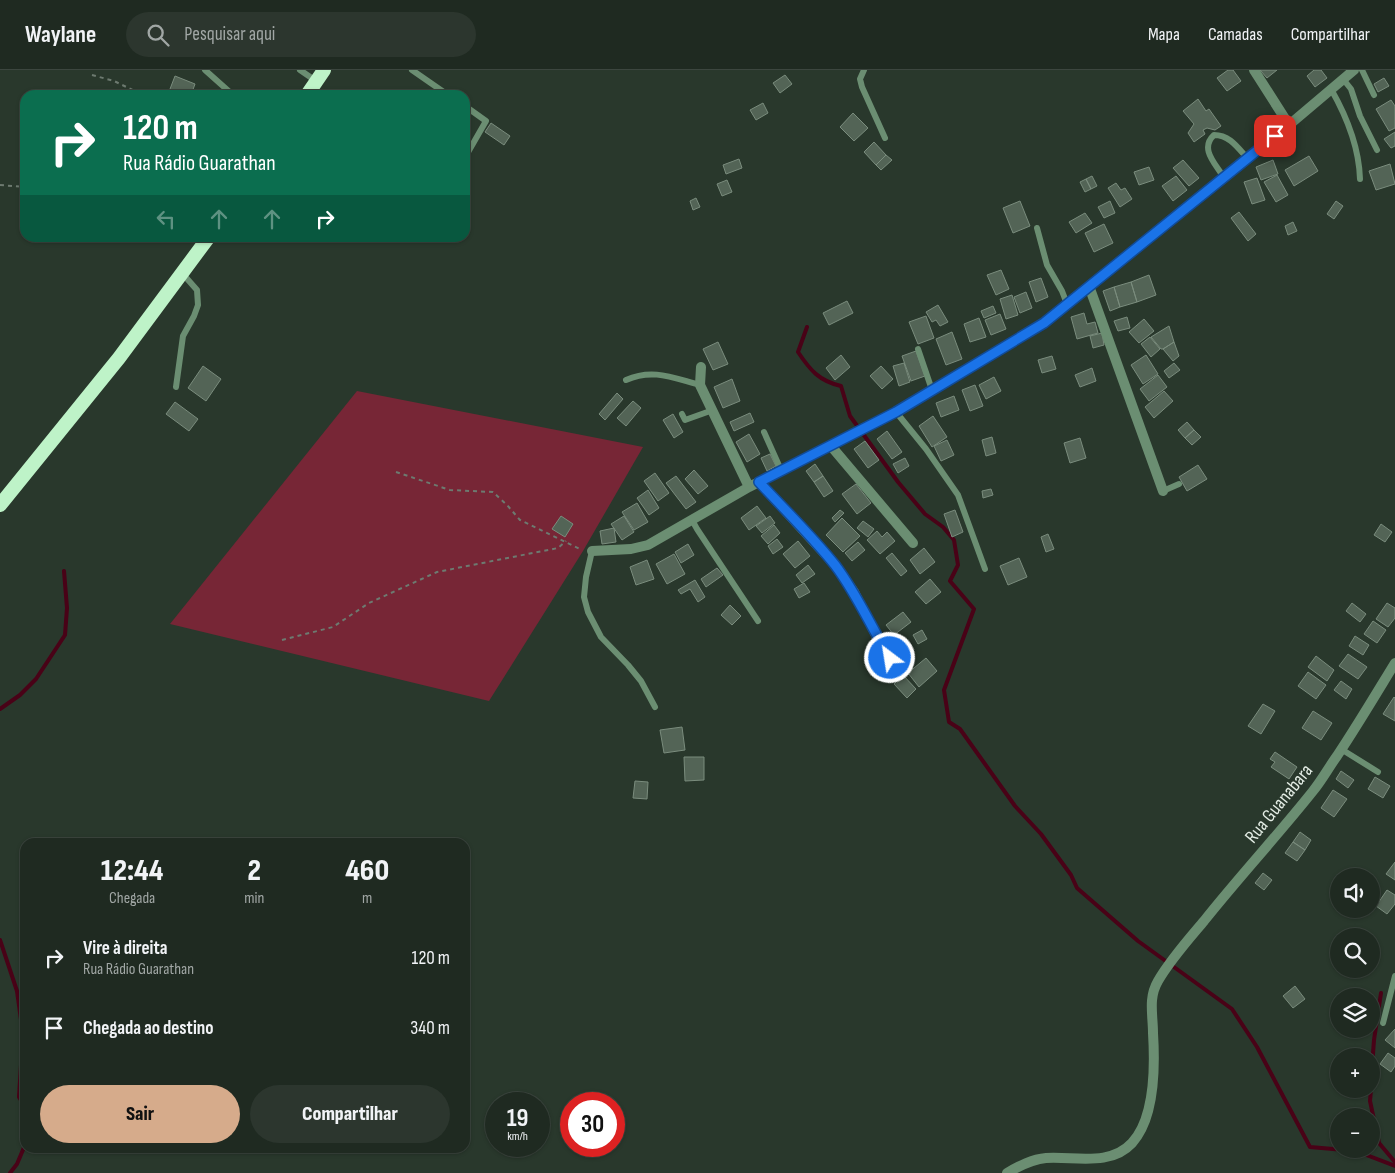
<!DOCTYPE html>
<html lang="pt">
<head>
<meta charset="utf-8">
<style>
  body { margin:0; font-family:"Sofia Sans Condensed",sans-serif; background:#2c362e; color:#f1f3f6; height:100vh; display:flex; flex-direction:column; font-size:19px; white-space:nowrap }
  * { box-sizing:border-box; margin:0 }
  p { font-size:16px; color:#a1a7a5 }
  .icon { flex:none; width:28px; height:28px; fill:none; stroke:currentColor; stroke-width:2; stroke-linecap:round; stroke-linejoin:round }
  .map { position:relative; flex:1; overflow:hidden }
  .panel { position:absolute; left:20px; top:768px; width:450px; height:315px; display:flex; flex-direction:column; background:#1f2a21; border-radius:15px; box-shadow:0 1px 4px #0004,0 0 0 1px #3c463f }
  .panel>* { flex:none }
  .banner { position:absolute; left:20px; top:20px; width:450px; height:152px; border-radius:15px; box-shadow:0 1px 4px #0004,0 0 0 1px #3c463f; background:#0b6e4f; color:#fff; overflow:hidden }
  .fabs { position:absolute; left:1330px; top:798px; display:grid; gap:10px }
  .fabs a { display:grid; place-items:center; width:50px; height:50px; border-radius:50%; background:#1f2a21; box-shadow:0 1px 4px #0004,0 0 0 1px #3c463f; font-size:25px }
  .speed { position:absolute; left:485px; top:1022px; display:flex; gap:10px; font-size:25px; font-weight:700; text-align:center }
  .speed>* { display:grid; place-content:center; width:65px; height:65px; border-radius:50%; background:#1f2a21; box-shadow:0 1px 4px #0004,0 0 0 1px #3c463f; line-height:1 }
  .speed small { font-size:12px; font-weight:400 }
  .speed .limit { border:8px solid #d22; background:#fff; color:#111 }
  .pin { position:absolute; display:grid; place-items:center; width:42px; height:42px; color:#fff; margin:-21px; border-radius:10px; box-shadow:0 2px 8px #0006 }
  .me { position:absolute; width:55px; margin:-28px; rotate:329deg; stroke-linejoin:round; filter:drop-shadow(0 0 4px #0008) }
  .turn { display:flex; align-items:center; gap:18px; height:105px; padding:0 20px; font-size:22px }
  .turn .icon { width:65px; height:65px; stroke-width:2.5 }
  .turn b { display:block; font-size:35px; line-height:42px }
  .lanes { display:flex; align-items:center; height:48px; padding:0 20px; background:#0003; justify-content:center; gap:25px; direction:ltr }
  .lanes .off { opacity:.35 }
  .eta { display:flex; justify-content:space-evenly; align-items:center; height:85px; text-align:center }
  .eta b { font-size:30px; font-weight:800; line-height:35px }
  .action { display:flex; gap:10px; margin-top:auto; padding:10px 20px }
  .action a { flex:1; height:58px; border-radius:30px; background:#d6ab8b; color:#111; font-size:20px; font-weight:800; line-height:58px; text-align:center }
  .action a+a { background:#2c362e; color:#f1f3f6 }
  ul { padding:0; list-style:none }
  li { display:flex; align-items:center; gap:15px; height:70px; padding:0 20px }
  li div { flex:1 }
  li b { display:block; font-size:19px }
  li em { font-style:normal }
  header { display:flex; align-items:center; gap:30px; box-sizing:border-box; height:70px; padding:0 25px; background:#1f2a21; border-bottom:1px solid #3c463f }
  header strong { font-size:24px }
  nav { display:flex; gap:28px; margin-inline-start:auto; font-size:18px }
  .search { width:350px; height:45px; background:#2c362e; display:flex; align-items:center; gap:12px; box-sizing:border-box; padding:0 18px; border-radius:28px; color:#a1a7a5; font-size:19px }
  .map>svg:first-child { display:block }
  .green { fill:#772636 }
  .lines { fill:none; stroke-linecap:round; stroke-linejoin:round }
  .stream { stroke:#490217; stroke-width:4 }
  .building { fill:#536456; stroke:#7a8c7d }
  .path { stroke:#6d7a70; stroke-width:2; stroke-dasharray:4 4; stroke-linecap:butt }
  .service { stroke:#6b8e72; stroke-width:6 }
  .minor { stroke:#6b8e72; stroke-width:10 }
  .trunk { stroke:#bef3c8; stroke-width:14 }
  .route-casing { stroke:#114b97; stroke-width:12 }
  .route { stroke:#1a73e8; stroke-width:9 }
  .labels { text-anchor:middle; stroke-width:5; stroke-linejoin:round; paint-order:stroke }
  .street-label { font-size:19px; fill:#e3ece4; stroke:#29382c }
</style>
</head>
<body>
<header>
<strong>Waylane</strong>
<div class="search"><svg class="icon" aria-label="search" viewBox="0 0 24 24"><circle cx="10" cy="10" r="6"/><path d="M15 15l6 6"/></svg>Pesquisar aqui</div>
<nav><a>Mapa</a><a>Camadas</a><a>Compartilhar</a></nav>
</header>
<div class="map">
<svg width="1395" height="1103" viewBox="0 0 1395 1103">
  <rect width="100%" height="100%" fill="#29382c"/>
  <path class="green" d="M357 321 643 377 583 481 489 631 170 554Z"/>
  <g class="lines">
    <path class="stream" d="M807 257 798 282C810 300 819 311 841 316L850 346 898 412 925 444 943 457 954 470 958 495 950 511 974 539 944 620 949 652 960 659 1015 736 1041 764 1071 805 1077 818 1138 871 1232 939 1257 977 1310 1077 1356 1081 1395 1096
      M0 639 20 625 36 609 65 565 67 538 64 501
      M0 870 17 921 23 964 19 1027 25 1037
      M1371 1011 1374 970 1381 923
      M1371 1019 1370 1031 1379 1073 1395 1092
      M10 1103 17 1094 25 1075"/>
  </g>
  <path class="building" d="M1228 0H1233L1241 11 1227 21 1217 8Z
    M1260 0H1277L1267 8Z
    M1314 0H1321L1327 8 1315 17 1307 6Z
    M785 5 792 14 780 23 773 13Z
    M175 6 195 14 191 25H185L170 19Z
    M1384 8 1389 16 1378 22 1374 14Z
    M1198 29 1206 41 1209 39 1221 56 1215 60 1207 58 1203 60 1205 64 1194 72 1188 63 1194 54 1183 41Z
    M1391 30 1395 36V58L1389 61 1376 39Z
    M763 33 768 43 756 50 750 40Z
    M853 43 868 58 854 71 840 57Z
    M491 53 510 66 504 75 485 62Z
    M1395 62V76L1391 78 1384 69Z
    M874 72 886 85 876 95 864 82Z
    M886 85 892 90 881 100 876 95Z
    M1309 86 1318 101 1294 116 1285 100Z
    M739 89 742 98 726 104 723 95Z
    M1183 90 1199 108 1189 116 1173 98Z
    M1273 90 1278 104 1261 110 1256 97Z
    M1390 94 1395 114 1376 120 1369 101Z
    M1149 97 1154 110 1139 115 1134 102Z
    M1277 105 1288 125 1276 132 1264 112Z
    M1092 106 1097 116 1091 119 1086 109Z
    M1176 106 1187 120 1173 131 1162 116Z
    M1257 108 1265 130 1252 134 1244 112Z
    M1086 109 1091 119 1085 122 1080 112Z
    M727 110 732 122 722 126 717 114Z
    M1116 113 1121 120 1125 118 1132 129 1120 137 1108 118Z
    M696 128 700 137 693 140 690 131Z
    M1020 131 1030 156 1013 163 1003 138Z
    M1110 131 1115 143 1104 148 1098 137Z
    M1336 131 1343 136 1334 149 1327 144Z
    M1239 142 1256 164 1248 171 1231 148Z
    M1085 143 1092 153 1076 163 1069 152Z
    M1293 152 1297 161 1288 165 1285 156Z
    M1104 154 1113 173 1094 182 1085 163Z
    M1001 200 1009 219 996 225 987 205Z
    M1149 205 1156 225 1137 232 1131 212Z
    M1041 208 1048 227 1036 232 1029 212Z
    M1131 212 1137 232 1120 237 1114 217Z
    M1114 217 1120 237 1110 241 1103 221Z
    M1026 222 1032 238 1020 243 1014 227Z
    M1012 225 1018 245 1006 249 1000 229Z
    M847 231 853 243 829 255 823 243Z
    M938 235 948 252 940 256 936 250 932 252 926 242Z
    M993 236 996 243 984 248 981 241Z
    M1084 243 1087 254 1095 252 1098 263 1077 269 1071 247Z
    M1000 244 1006 259 991 265 985 250Z
    M926 246 934 268 918 274 909 252Z
    M1127 247 1130 258 1118 261 1114 251Z
    M979 248 986 267 970 272 964 254Z
    M1144 249 1154 261 1139 273 1129 262Z
    M1169 256 1174 272 1163 279H1161L1151 267Z
    M952 262 962 289 946 295 936 269Z
    M1102 263 1104 275 1093 278 1090 266Z
    M1150 267 1160 279 1151 287 1141 274Z
    M718 272 728 294 713 300 703 279Z
    M1174 272 1179 286 1173 291 1163 279Z
    M916 281 925 306 911 311 902 286Z
    M841 285 850 297 835 310 826 298Z
    M1146 285 1158 304 1143 314 1131 295Z
    M1052 286 1056 299 1042 303 1038 290Z
    M904 293 910 312 899 316 893 296Z
    M1174 293 1180 300 1169 308 1164 301Z
    M203 296 221 309 206 331 188 318Z
    M881 296 893 309 882 319 870 306Z
    M1092 298 1096 311 1080 317 1075 305Z
    M1158 305 1167 317 1149 331 1140 319Z
    M994 307 1001 321 986 329 979 315Z
    M732 309 740 331 723 338 714 317Z
    M975 315 983 336 970 341 962 320Z
    M1164 321 1173 331 1154 348 1145 337Z
    M617 323 623 329 605 350 599 344Z
    M954 326 959 340 941 347 936 333Z
    M633 331 641 338 626 356 617 348Z
    M175 332 198 349 189 361 166 344Z
    M750 343 754 352 734 361 730 352Z
    M673 344 683 362 674 368 663 350Z
    M933 346 947 367 932 377 919 356Z
    M1187 352 1194 360 1185 368 1178 360Z
    M1194 360 1201 367 1192 375 1185 368Z
    M887 361 902 382 892 389 877 369Z
    M749 364 760 384 747 392 736 372Z
    M992 367 996 383 986 386 982 370Z
    M1080 368 1086 388 1070 393 1064 373Z
    M947 370 954 385 941 391 934 376Z
    M865 371 879 390 868 398 854 379Z
    M770 384 776 396 767 401 761 388Z
    M905 388 909 396 898 403 893 394Z
    M815 394 823 406 814 412 806 401Z
    M1198 395 1207 409 1187 421 1179 407Z
    M694 400 708 416 698 424 685 409Z
    M655 403 669 423 658 431 644 411Z
    M676 406 696 432 686 439 666 413Z
    M823 406 833 421 824 427 814 412Z
    M856 414 871 433 857 444 842 424Z
    M991 419 993 425 983 428 982 421Z
    M648 420 659 438 649 445 637 428Z
    M637 433 648 452 634 460 622 442Z
    M757 436 766 448 749 460 741 448Z
    M840 440 844 443 835 452 832 448Z
    M955 440 963 462 952 467 944 444Z
    M561 446 573 454 565 467 552 459Z
    M624 446 634 462 622 470 611 454Z
    M770 446 775 453 762 463 756 456Z
    M842 448 860 466 843 482 826 465Z
    M863 451 874 459 868 467 857 458Z
    M1381 454 1392 462 1385 472 1374 465Z
    M774 455 780 463 768 474 761 466Z
    M614 458 616 472 602 474 600 461Z
    M877 461 882 467 887 462 895 471 880 484 867 470Z
    M1048 464 1054 479 1046 482 1041 467Z
    M777 469 783 477 773 484 768 476Z
    M798 471 810 486 795 498 783 484Z
    M858 472 865 480 852 491 845 483Z
    M688 474 694 485 681 493 675 482Z
    M924 478 935 492 920 504 910 490Z
    M892 483 907 501 901 506 886 488Z
    M674 484 685 504 667 514 656 494Z
    M1019 488 1027 507 1008 515 1000 496Z
    M647 490 654 509 636 515 630 497Z
    M808 495 815 504 802 513 796 505Z
    M717 498 723 505 706 517 701 509Z
    M930 509 941 522 926 534 915 522Z
    M695 510 705 527 698 532 690 519 681 524 678 520Z
    M804 513 810 522 799 528 794 519Z
    M1352 533 1366 544 1360 552 1346 541Z
    M1387 533 1395 538V548L1388 557 1376 549Z
    M730 535 741 546 732 555 721 545Z
    M903 542 911 552 894 565 886 555Z
    M1373 551 1386 560 1377 573 1364 564Z
    M922 560 927 569 918 574 913 565Z
    M1355 566 1369 575 1363 585 1349 576Z
    M1348 584 1367 597 1358 609 1339 596Z
    M1316 586 1334 600 1327 611 1308 597Z
    M926 588 937 601 919 617 908 603Z
    M1308 602 1326 615 1316 629 1298 616Z
    M903 605 916 619 907 628 894 614Z
    M1341 611 1352 619 1346 629 1334 620Z
    M1394 627 1395 628V651L1383 644Z
    M1263 634 1275 641 1261 664 1248 656Z
    M1313 641 1332 653 1321 670 1302 658Z
    M682 657 685 680 664 683 660 660Z
    M1275 682 1297 697 1289 709 1271 697 1275 692 1270 689Z
    M684 687H704V710L685 711Z
    M1341 701 1354 710 1348 718 1336 709Z
    M1375 707 1390 716 1383 728 1368 719Z
    M635 711 648 712 647 729 633 728Z
    M1333 720 1347 729 1334 747 1321 738Z
    M1300 762 1311 770 1305 780 1293 772Z
    M1293 772 1305 780 1297 791 1285 783Z
    M1395 792V810L1386 804Z
    M1263 803 1272 810 1264 820 1255 813Z
    M1387 820 1395 825V834L1387 844 1376 836Z
    M1295 916 1305 929 1293 938 1283 926Z
    M1395 959V978L1385 970Z
    M1388 983 1395 988V996L1391 1002 1380 994Z"/>
  <g class="lines">
    <path class="path" d="M92 5 114 11 143 25
      M207 25 213 21
      M0 115 25 117
      M396 402 450 420 493 422 507 435 520 450 582 480
      M282 570 333 557 369 533 437 502 558 478 566 471"/>
    <path class="service" d="M205 0 233 25
      M300 0 316 11
      M412 0 448 25
      M864 0 860 9 862 17 885 68
      M1362 0 1374 25
      M1343 9 1351 19 1360 46 1377 80
      M1331 19C1347 47 1359 77 1360 109
      M465 36 486 51 467 84
      M1224 108C1216 94 1199 79 1214 65 1230 65 1238 78 1248 89
      M1037 158 1047 195 1062 221 1067 234
      M918 279 932 320
      M626 310C653 298 673 308 700 315
      M176 317 183 266 194 246 198 235 197 220 182 203
      M896 342 926 379 958 425 985 499
      M682 344 685 350 713 340
      M764 362 781 400
      M1163 421 1179 414
      M692 450 697 459 758 551
      M592 481 586 507 584 527 588 542 601 567 628 595 641 611 655 637
      M1341 679 1378 702
      M1383 953 1395 906"/>
    <path class="minor" d="M1254 0 1289 55
      M1089 216 1163 421
      M701 297 700 315 749 417
      M831 376 913 473
      M759 412 834 494 854 522 876 565 890 588
      M592 481 631 479 648 475 749 417 896 342 1044 253 1289 55 1354 0
      M1007 1103C1019 1096 1032 1089 1046 1088 1074 1086 1110 1097 1132 1073 1155 1048 1155 995 1153 963 1153 945 1148 928 1158 911 1170 890 1188 870 1204 851 1239 807 1278 765 1313 721 1322 710 1329 697 1337 686 1357 656 1376 624 1395 593"/>
    <path class="trunk" d="M307 25 324 0
      M0 435 119 288 208 168"/>
  </g>
  <g class="lines">
    <g class="route-casing">
      <path id="route" d="M890 588C871 557 857 524 835 495 812 466 784 439 759 412L896 342 1044 253 1275 66"/>
    </g>
    <use href="#route" class="route"/>
  </g>
  <g class="labels">
    <g class="street-label">
      <text transform="translate(1278 733) rotate(-51)" y="7">Rua Guanabara</text>
    </g>
  </g>
</svg>
<div class="fabs">
<a><svg class="icon" aria-label="sound" viewBox="0 0 24 24"><path d="M4 9h4l5-4v14l-5-4H4zM17 9q2 3 0 6"/></svg></a>
<a><svg class="icon" aria-label="search" viewBox="0 0 24 24"><circle cx="10" cy="10" r="6"/><path d="M15 15l6 6"/></svg></a>
<a><svg class="icon" aria-label="layers" viewBox="0 0 24 24"><path d="M12 4l9 5-9 5-9-5zM3 14l9 5 9-5"/></svg></a>
<a>+</a>
<a>−</a>
</div>
<div class="speed"><div>19<small>km/h</small></div><div class="limit">30</div></div>
<div class="pin" style="left:1275px;top:66px;background:#d93025"><svg class="icon" aria-label="arrive" viewBox="0 0 24 24"><path d="M6 21V4h12l-3 4 3 4H6"/></svg></div>
<svg class="me" style="left:890px;top:588px" viewBox="-20 -20 40 40"><circle r="17" fill="#1a73e8" stroke="#fff" stroke-width="3"/><path d="M0-11L8 9 0 5-8 9z" fill="#fff"/></svg>
<div class="banner">
<div class="turn"><svg class="icon" aria-label="right" viewBox="0 0 24 24"><path d="M7 20v-9h11M14 6l5 5-5 5"/></svg><div><b>120 m</b>Rua Rádio Guarathan</div></div>
<div class="lanes"><svg class="icon off" aria-label="left" viewBox="0 0 24 24"><path d="M17 20v-9H6M10 6l-5 5 5 5"/></svg><svg class="icon off" aria-label="ahead" viewBox="0 0 24 24"><path d="M12 20V5M6 11l6-6 6 6"/></svg><svg class="icon off" aria-label="ahead" viewBox="0 0 24 24"><path d="M12 20V5M6 11l6-6 6 6"/></svg><svg class="icon" aria-label="right" viewBox="0 0 24 24"><path d="M7 20v-9h11M14 6l5 5-5 5"/></svg></div>
</div>
<section class="panel">
<div class="eta">
<div><b>12:44</b><p>Chegada</p></div>
<div><b>2</b><p>min</p></div>
<div><b>460</b><p>m</p></div>
</div>
<ul>
<li><svg class="icon" aria-label="right" viewBox="0 0 24 24"><path d="M7 20v-9h11M14 6l5 5-5 5"/></svg><div><b>Vire à direita</b><p>Rua Rádio Guarathan</p></div><em>120 m</em></li>
<li><svg class="icon" aria-label="arrive" viewBox="0 0 24 24"><path d="M6 21V4h12l-3 4 3 4H6"/></svg><div><b>Chegada ao destino</b></div><em>340 m</em></li>
</ul>
<div class="action"><a>Sair</a><a>Compartilhar</a></div>
</section>
</div>
</body>
</html>
